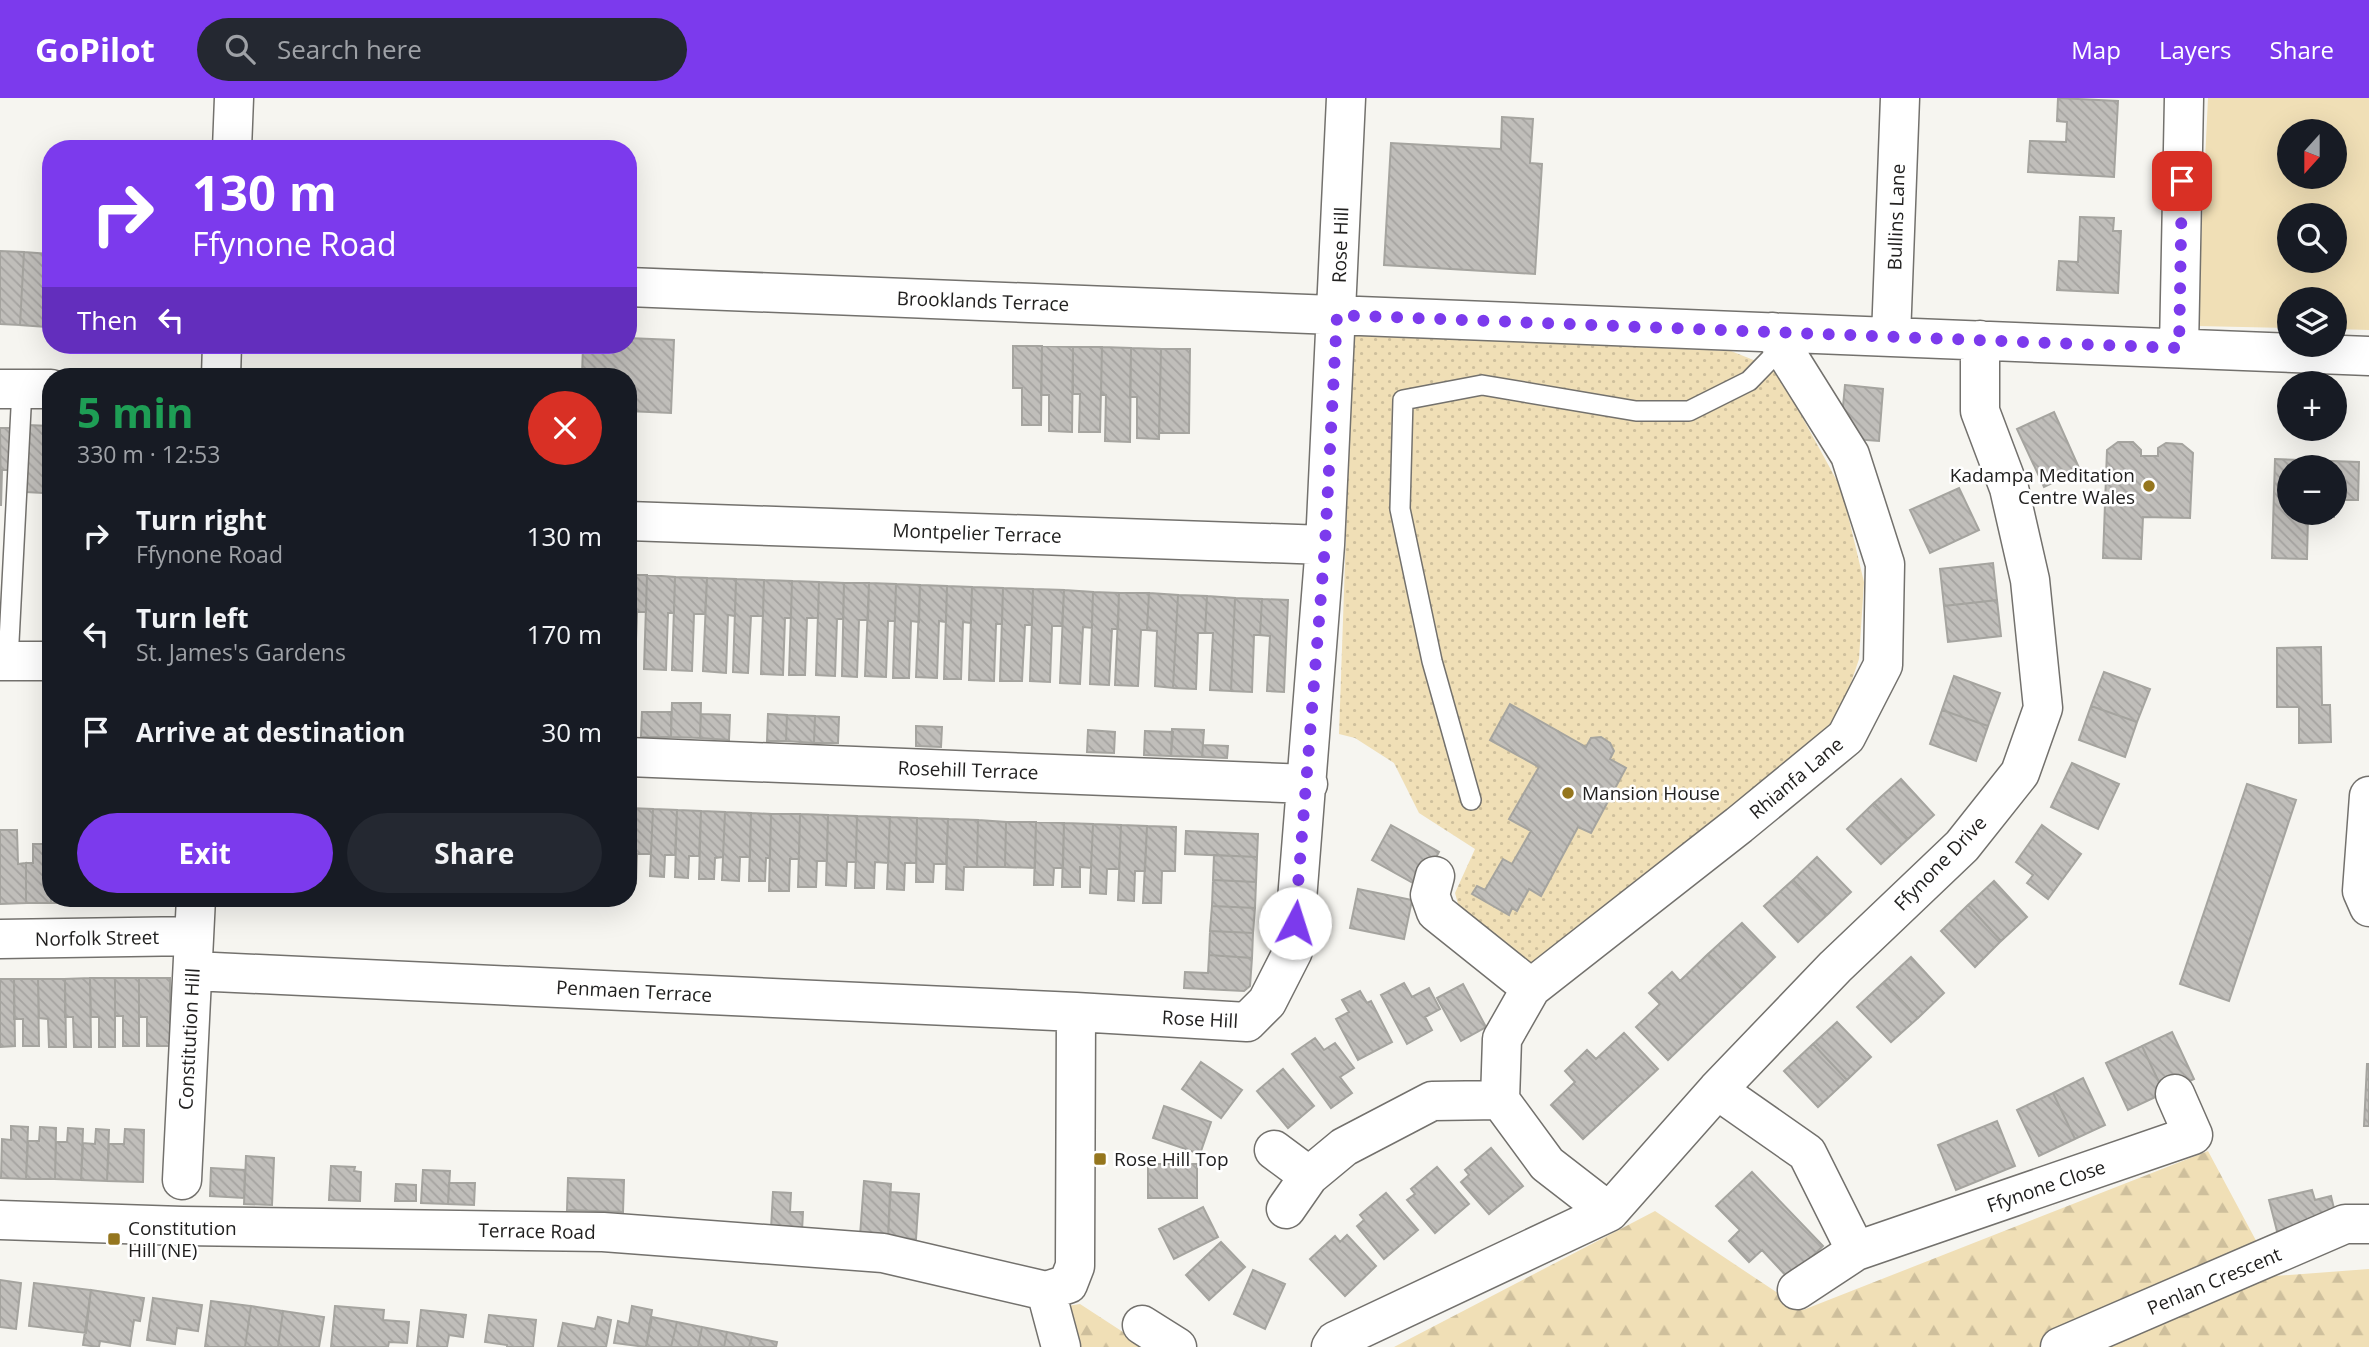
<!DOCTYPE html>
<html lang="en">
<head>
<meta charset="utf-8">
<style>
  body { margin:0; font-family:"Open Sans",sans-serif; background:#242831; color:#f1f3f6; height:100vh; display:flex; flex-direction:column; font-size:26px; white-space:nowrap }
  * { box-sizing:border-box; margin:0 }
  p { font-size:23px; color:#9ea1a6 }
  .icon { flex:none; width:38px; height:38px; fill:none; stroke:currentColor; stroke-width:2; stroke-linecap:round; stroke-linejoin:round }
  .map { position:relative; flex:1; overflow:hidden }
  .side { position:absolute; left:42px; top:270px; width:595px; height:539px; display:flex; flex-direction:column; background:#171b24; border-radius:28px; box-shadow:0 7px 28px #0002 }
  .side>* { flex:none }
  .hud { position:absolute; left:42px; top:42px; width:595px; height:214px; border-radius:28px; box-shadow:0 7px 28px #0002; background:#7c3aed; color:#fff; overflow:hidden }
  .needle { width:46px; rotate:201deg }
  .fabs { position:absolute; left:2277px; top:21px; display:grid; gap:14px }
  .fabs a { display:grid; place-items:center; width:70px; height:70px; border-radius:50%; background:#171b24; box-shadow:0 7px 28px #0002; font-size:35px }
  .pin { position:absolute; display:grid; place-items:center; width:60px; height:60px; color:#fff; margin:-30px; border-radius:14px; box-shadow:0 4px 10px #0006 }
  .me { position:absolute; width:77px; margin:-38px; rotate:5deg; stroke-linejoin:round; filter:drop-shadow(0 0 5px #0008) }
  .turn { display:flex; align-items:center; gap:24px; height:147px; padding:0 35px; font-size:32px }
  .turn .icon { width:91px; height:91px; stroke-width:2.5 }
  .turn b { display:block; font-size:49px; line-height:60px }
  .then { display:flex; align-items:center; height:66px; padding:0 35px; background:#0003; gap:14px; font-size:26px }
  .round { display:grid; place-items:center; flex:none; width:74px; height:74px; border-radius:37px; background:#242831 }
  .summary { display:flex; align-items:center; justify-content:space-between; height:119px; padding:0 35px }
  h1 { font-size:42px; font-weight:700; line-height:52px; color:#1e9e55 }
  .button { display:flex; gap:14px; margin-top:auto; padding:14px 35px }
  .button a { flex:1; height:80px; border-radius:42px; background:#7c3aed; color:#fff; font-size:28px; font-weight:700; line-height:80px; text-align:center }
  .button a+a { background:#242831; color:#f1f3f6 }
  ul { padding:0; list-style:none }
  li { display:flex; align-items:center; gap:21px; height:98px; padding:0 35px }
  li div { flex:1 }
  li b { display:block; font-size:26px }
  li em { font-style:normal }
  header { display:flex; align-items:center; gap:42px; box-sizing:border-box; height:98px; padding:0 35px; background:#7c3aed; color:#fff }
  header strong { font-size:33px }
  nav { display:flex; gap:38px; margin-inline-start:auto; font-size:24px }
  .search { width:490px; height:63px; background:#242831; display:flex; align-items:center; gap:18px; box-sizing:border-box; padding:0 24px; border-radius:38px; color:#9ea1a6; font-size:26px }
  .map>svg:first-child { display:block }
  .green { fill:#f0dfb6; fill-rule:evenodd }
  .forest { fill:url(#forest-firs) }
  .garden { fill:url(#garden-dots) }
  .building { fill:url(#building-back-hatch); stroke:#a5a49f; stroke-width:2 }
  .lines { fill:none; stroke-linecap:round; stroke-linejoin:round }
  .service-casing { stroke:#73716d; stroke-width:22 }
  .minor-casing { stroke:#73716d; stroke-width:41 }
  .service { stroke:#fff; stroke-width:19 }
  .minor { stroke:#fff; stroke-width:38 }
  .route { stroke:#7c3aed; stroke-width:12; stroke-dasharray:0 21.6 }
  .poi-dot { fill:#95761e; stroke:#fff; stroke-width:2.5 }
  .labels { text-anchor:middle; stroke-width:5; stroke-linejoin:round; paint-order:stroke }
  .street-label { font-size:19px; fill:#222120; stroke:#fff }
  .poi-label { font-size:19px; fill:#222120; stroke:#fff; text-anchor:start }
</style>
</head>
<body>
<header>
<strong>GoPilot</strong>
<div class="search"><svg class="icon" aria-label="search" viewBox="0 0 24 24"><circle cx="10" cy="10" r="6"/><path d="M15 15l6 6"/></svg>Search here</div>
<nav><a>Map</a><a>Layers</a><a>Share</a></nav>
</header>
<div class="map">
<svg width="2369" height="1249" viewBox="0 0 2369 1249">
  <defs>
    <pattern id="forest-firs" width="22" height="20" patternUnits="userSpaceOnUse" patternTransform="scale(1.75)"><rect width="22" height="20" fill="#f0dfb6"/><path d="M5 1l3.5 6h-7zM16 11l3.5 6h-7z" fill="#cebf9c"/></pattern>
    <pattern id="garden-dots" width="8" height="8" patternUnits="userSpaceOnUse" patternTransform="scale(1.75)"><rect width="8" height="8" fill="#f0dfb6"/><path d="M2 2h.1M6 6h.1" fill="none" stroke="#cebf9c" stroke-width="1.8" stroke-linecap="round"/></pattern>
    <pattern id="building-back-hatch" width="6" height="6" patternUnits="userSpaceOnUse" patternTransform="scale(1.75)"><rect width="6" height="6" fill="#c0beba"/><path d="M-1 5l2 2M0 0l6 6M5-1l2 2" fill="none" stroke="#a5a3a0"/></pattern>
  </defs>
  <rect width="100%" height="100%" fill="#f6f5f0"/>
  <path class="green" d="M2208 0H2369V232L2335 231 2334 201H2289V230L2197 228ZM2289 33H2334V79H2289ZM2289 117H2334V163H2289Z"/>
  <path class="forest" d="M2208 1053 2275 1178 2369 1171V1249H1394L1655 1113 1803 1212Z
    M1080 1206 1146 1249H1073L1061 1209Z"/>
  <path class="garden" d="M1353 236 1731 253 1776 271 1842 392 1864 484 1859 561 1843 609 1809 653 1531 866 1461 817 1455 795 1475 751 1419 715 1394 665 1355 640 1339 636Z"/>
  <path class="building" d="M2058 0 2118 3 2114 79 2028 74 2030 43 2066 44 2067 24 2057 23Z
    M1502 19 1533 21 1530 65 1542 66 1535 176 1384 167 1391 45 1501 51Z
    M2080 119 2114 120 2113 133H2121L2118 195 2057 192 2059 163 2078 164Z
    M0 153 24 154 20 227 0 226Z
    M24 154 49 156 46 229 20 227Z
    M49 156H51V229H46Z
    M628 240 674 242 671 315 628 313V278H582L583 247H628Z
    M1013 248H1042L1041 327H1022V290H1013Z
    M1042 248 1073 249 1072 334 1049 333V297H1041Z
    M1073 249H1102L1100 334H1079L1080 296H1073Z
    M1102 249 1131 250 1130 344 1105 343 1106 297 1101 296Z
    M1131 250 1161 251 1159 341 1137 340V299H1130Z
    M1161 251H1190L1189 335H1159Z
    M1845 287 1883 291 1879 343 1840 340Z
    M2054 314 2080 372 2044 389 2017 331Z
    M27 327 51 328V371L43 370V395L26 394Z
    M0 330H13L12 372H2L1 408Z
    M2118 344H2133L2141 352V358H2158V350L2166 345 2182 346 2193 355 2190 420 2143 419 2141 461 2103 460 2107 352Z
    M2275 361 2359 364 2358 402H2335L2334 411V369H2289V415H2334V419L2308 418 2307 461 2272 460Z
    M1959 390 1979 432 1930 455 1910 412Z
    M1993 465 1997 502 1944 508 1940 471Z
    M628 477H647L646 514H637L635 571H628Z
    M647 477 675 479 674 515H668L666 572 644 571Z
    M675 479 707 480 705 516H694L692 573 672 572Z
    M707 480 736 481 735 518 728 517 726 575 703 573Z
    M736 481 764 482 763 518H751L748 575 733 574Z
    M764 482 792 483 791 520H785L783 577 761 576Z
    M792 483 819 484 818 520H807L805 577H789Z
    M819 484 844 485 843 521H837L835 578 816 577Z
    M844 485H869L868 522H859L857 579 842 578Z
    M869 485 896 486 895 523H888L886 579 865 578Z
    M896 486 920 487 919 524 911 523 909 580H893Z
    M920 487 947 488 946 524 939 523 937 580 916 579Z
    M947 488 972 489 971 525 963 524 961 581H944Z
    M972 489 1003 490 1002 526H996L994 583 969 582Z
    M1003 490 1033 491 1032 527H1025L1022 583H1000Z
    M1033 491 1064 492 1062 528H1052L1050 584 1030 583Z
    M1064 492 1093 494 1092 530 1083 529 1080 586 1060 585Z
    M1093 494 1119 495 1118 531H1112L1109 587 1090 586Z
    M1119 495H1149L1147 532H1141L1138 588 1115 587Z
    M1149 495 1178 497 1173 590 1155 588 1157 533 1147 532Z
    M1178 497 1207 498 1205 535H1198L1196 591 1173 590Z
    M1207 498 1235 500 1231 593 1210 592 1213 535H1205Z
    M1235 500 1262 501 1260 537H1254L1252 594 1231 593Z
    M1262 501 1288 502 1284 594 1267 593 1270 538 1260 537Z
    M1997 502 2001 538 1948 544 1944 508Z
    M2321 549 2322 607H2330L2331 644 2299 645V609H2277V550Z
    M2104 574 2150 591 2137 624 2091 608Z
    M1954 578 2000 595 1988 628 1942 612Z
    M672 605H701L700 640 671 639Z
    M1510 606 1586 649 1591 640 1601 639 1610 645 1614 653 1610 661 1626 670 1591 735 1578 729 1541 798 1529 791 1517 813 1512 810 1509 817 1472 796 1477 788 1485 792 1503 761 1512 766 1531 733 1509 721 1539 669 1490 642Z
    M2091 608 2137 624 2125 659 2079 642Z
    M1942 612 1988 628 1976 663 1930 646Z
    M642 614H671V639H641Z
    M701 616 730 617 729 642 700 640Z
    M768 616 787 617 786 643H767Z
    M787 617 815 618 814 645 786 643Z
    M815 618 839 619 838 645H814Z
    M916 628 942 629 941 649 916 648Z
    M1172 631 1204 632 1202 659 1171 658Z
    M1088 632 1115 634 1114 655 1087 654Z
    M1145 633 1173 634 1171 658 1144 657Z
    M1203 647 1228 648 1227 660 1202 659Z
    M2072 665 2119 686 2098 731 2051 709Z
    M1901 681 1934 717 1908 741 1874 705Z
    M2247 686 2296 702 2229 903 2180 886Z
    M1874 705 1908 741 1881 766 1847 731Z
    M628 710 653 711 651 756H637L636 785 628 784Z
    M653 711 677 712 675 757H665L664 779 650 778Z
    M677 712 701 713 699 758H689L688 780 675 779Z
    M701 713 725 714 723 759 715 760 714 781H699Z
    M725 714 751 715 750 759H740L739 783 722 782Z
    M751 715 771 716 770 760H766L765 783H749Z
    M771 716H800L799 761H790L789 793H769Z
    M800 716 828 717 827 763H817L816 789H798Z
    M828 717 857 718 856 764H847L846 788 826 787Z
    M857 718 890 719 888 765 875 764 874 790H855Z
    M890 719 917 720 916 765H905L904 792 887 791Z
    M917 720 948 721 946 766H934L933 784H916Z
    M948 721 978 722 977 769H964L963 792 946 791Z
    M978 722 1006 724 1005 769H977Z
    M1006 724H1036L1035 770 1005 769Z
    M1036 724 1064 725 1063 770H1054L1053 787H1034Z
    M1064 725 1093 726 1091 770 1080 769V789H1062Z
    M1093 726 1121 727 1119 771H1107L1106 796 1090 795Z
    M1121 727 1147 728 1145 773H1135L1134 803 1118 802Z
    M1391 727 1439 754 1420 789 1372 762Z
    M2042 727 2081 756 2048 801 2027 785 2033 777 2016 764Z
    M1147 728 1176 729 1175 773H1162L1161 805H1143Z
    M0 732H17L18 766 26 765V805L0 806Z
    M1186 733 1258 736 1257 759 1185 756Z
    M33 746H50L51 805H26V765H33Z
    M1214 757 1257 759 1256 784 1213 782Z
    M1817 759 1851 794 1827 817 1793 782Z
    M1213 782 1256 784 1255 810 1212 808Z
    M1793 782 1827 817 1798 844 1764 808Z
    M1994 783 2027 819 2001 843 1968 807Z
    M1358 791 1412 802 1404 841 1350 830Z
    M51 800H77V805H51Z
    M1968 807 2001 843 1975 869 1941 833Z
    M1212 808 1255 810 1253 835 1210 833Z
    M1742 825 1775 859 1742 891 1708 856Z
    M1210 833 1253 835 1252 860 1209 857Z
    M1708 856 1742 891 1668 962 1636 929 1660 906 1649 895 1672 874 1680 883Z
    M1209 857 1252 860 1250 888 1244 893 1184 890 1185 874 1208 875Z
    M1911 859 1944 895 1918 920 1884 884Z
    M90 880H115V949H99V919H91Z
    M90 880 91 949H74L73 919H65V881Z
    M115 880H139V948H123V918H115Z
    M139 880H170V948H147V919H139Z
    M0 881H14L15 948 0 949Z
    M14 881H38L39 948H23V921H14Z
    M38 881H65L66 949H49L48 921 39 920Z
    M1884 884 1918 920 1891 944 1857 909Z
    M1404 885 1412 899 1429 890 1440 911 1425 919 1432 932 1407 946 1381 897Z
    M1463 886 1486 929 1461 943 1437 900Z
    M1360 893 1367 905 1371 903 1392 944 1358 962 1336 921 1349 914 1342 902Z
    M1837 924 1871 959 1847 982 1813 946Z
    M2172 934 2194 981 2164 995 2142 948Z
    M1624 935 1658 971 1583 1041 1551 1007 1575 984 1565 973 1587 952 1596 961Z
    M1315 940 1324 952 1335 945 1354 970 1340 979 1352 995 1331 1010 1292 956Z
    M1813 946 1847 982 1818 1009 1784 973Z
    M2142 948 2164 995 2128 1012 2106 965Z
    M1201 964 1242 992 1221 1020 1182 991Z
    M2367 966H2369V1028H2364Z
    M1283 971 1314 1008 1288 1030 1257 993Z
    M2083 980 2105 1027 2075 1041 2053 995Z
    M2053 995 2075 1041 2039 1058 2017 1012Z
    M1164 1008 1211 1024 1200 1056 1153 1040Z
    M1997 1023 2015 1068 1956 1092 1938 1047Z
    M11 1028 28 1029 26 1081 1 1080 2 1041 11 1042Z
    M40 1029 56 1030 55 1081H26L28 1043H39Z
    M68 1030 83 1031 81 1082 55 1081 56 1044H67Z
    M96 1031 109 1032 107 1083 81 1082 83 1045 95 1046Z
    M125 1031 144 1032 143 1084 107 1083 109 1046H124Z
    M1491 1050 1523 1088 1489 1116 1461 1084 1469 1077 1465 1072Z
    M246 1058 274 1060 272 1107 244 1106Z
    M1148 1066H1197V1100H1148Z
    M331 1068 355 1069 354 1073 361 1074 360 1103 329 1102Z
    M1437 1069 1469 1106 1435 1135 1407 1102 1415 1096 1411 1091Z
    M211 1070 245 1072 244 1100 210 1098Z
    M423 1072 450 1073 448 1106 421 1105Z
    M1752 1074 1823 1148 1789 1181 1762 1152 1749 1164 1729 1143 1740 1132 1716 1108Z
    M568 1080 624 1082 623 1114 567 1112Z
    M864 1083 891 1086 888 1140 860 1138Z
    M449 1085H475L474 1107 448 1106Z
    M396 1086 416 1087V1103H395Z
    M2312 1092 2315 1102 2331 1098 2337 1123 2278 1137 2269 1102Z
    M773 1094 791 1095 790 1114H803L802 1133 771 1131Z
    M890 1094 919 1096 916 1141 888 1140Z
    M1386 1095 1418 1132 1384 1161 1357 1128 1364 1122 1360 1117Z
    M1203 1109 1218 1139 1174 1161 1159 1131Z
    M1347 1137 1376 1168 1345 1198 1310 1161 1335 1138 1340 1144Z
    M1221 1144 1245 1169 1209 1202 1186 1177Z
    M1253 1172 1285 1186 1265 1231 1234 1216Z
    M0 1182 21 1185 16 1231 0 1229Z
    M34 1185 91 1192 86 1235 29 1228Z
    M91 1192 144 1200 140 1223 134 1222 130 1248 100 1243 99 1249 83 1247Z
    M153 1200 202 1207 198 1233 177 1230 175 1246 147 1242Z
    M211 1203 251 1208 245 1249H205Z
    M251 1208 283 1213 278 1249H245Z
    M335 1208 384 1212 383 1222 409 1224 407 1245 389 1244 388 1249H331Z
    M632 1208 652 1212 646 1249 614 1245 618 1223 629 1226Z
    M421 1212 466 1217 463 1239 449 1237 447 1249H417Z
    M283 1213 324 1219 319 1249H278Z
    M489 1217 536 1222 533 1249H507V1247L485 1244Z
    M598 1219 611 1222 606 1249H558L563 1225 595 1231Z
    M652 1219 677 1224 671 1249H646Z
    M677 1224 702 1229 698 1249H671Z
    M702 1229 727 1234 724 1249H698Z
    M727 1234 752 1239 749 1249H724Z
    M752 1239 777 1244 776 1249H749Z"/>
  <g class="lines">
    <g class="service-casing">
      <path id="service" d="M8 563 22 291
        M1471 702 1432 563 1400 411 1403 302 1482 287 1636 313H1689L1749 283 1781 250"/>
    </g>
    <g class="minor-casing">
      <path id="minor" d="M232 51 234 0
        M628 189 2369 258
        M1891 239 1900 0
        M2179 250 2184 0
        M221 278 222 247
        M0 291H51
        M628 423 1325 447
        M0 563H51
        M628 659 1308 686
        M2369 698 2362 793 2369 809
        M1435 778 1430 797 1436 814 1531 890 1502 941 1500 1002 1547 1066 1609 1114
        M0 841 194 838
        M193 873 1076 914 1247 924 1267 904 1293 853 1325 447 1346 0
        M1531 890 1739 727 1846 639 1883 567 1885 466 1850 357 1773 234
        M1717 992 1807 1055 1856 1153
        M1274 1052 1309 1078
        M182 1082 196 800
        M1286 1111 1309 1078 1344 1049 1432 1003 1500 1002
        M0 1122 182 1128 603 1134 883 1155 1046 1193 1068 1186 1075 1168 1076 914
        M1797 1192 1856 1153 2193 1037 2175 996
        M1046 1193 1061 1249
        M1142 1227 1177 1249
        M1331 1249 1335 1243 1609 1114 1717 992 1835 869 1962 748 2020 675 2043 610 2030 482 2009 390 1980 313V242
        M2060 1249 2345 1126H2369"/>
    </g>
    <use href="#service" class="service"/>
    <use href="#minor" class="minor"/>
  </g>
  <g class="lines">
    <path class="route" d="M1295 825 1325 447 1337 217 2179 250 2182 83"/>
  </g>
  <g class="poi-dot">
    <circle cx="2149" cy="388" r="7"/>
    <circle cx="1568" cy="695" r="7"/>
    <rect x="1093" y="1054" width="14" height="14" rx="3.5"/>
    <rect x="107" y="1134" width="14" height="14" rx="3.5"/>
  </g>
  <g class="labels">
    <g class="street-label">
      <text transform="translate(1896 119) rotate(-88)" y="7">Bullins Lane</text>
      <text transform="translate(1340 147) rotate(-88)" y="7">Rose Hill</text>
      <text transform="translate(983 203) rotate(2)" y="7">Brooklands Terrace</text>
      <text transform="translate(977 435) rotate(2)" y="7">Montpelier Terrace</text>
      <text transform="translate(968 672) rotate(2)" y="7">Rosehill Terrace</text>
      <text transform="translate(1796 680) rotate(-40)" y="7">Rhianfa Lane</text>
      <text transform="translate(1940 765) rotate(-46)" y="7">Ffynone Drive</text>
      <text transform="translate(97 840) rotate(-1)" y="7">Norfolk Street</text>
      <text transform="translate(634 893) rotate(3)" y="7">Penmaen Terrace</text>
      <text transform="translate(1200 921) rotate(3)" y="7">Rose Hill</text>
      <text transform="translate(189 941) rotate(-87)" y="7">Constitution Hill</text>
      <text transform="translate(2046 1088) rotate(-19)" y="7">Ffynone Close</text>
      <text transform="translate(537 1133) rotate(1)" y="7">Terrace Road</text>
      <text transform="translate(2214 1183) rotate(-23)" y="7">Penlan Crescent</text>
    </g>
    <g class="poi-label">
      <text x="2135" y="384" text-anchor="end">Kadampa Meditation<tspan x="2135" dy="22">Centre Wales</tspan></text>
      <text x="1582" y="702">Mansion House</text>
      <text x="1114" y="1068">Rose Hill Top</text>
      <text x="128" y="1137">Constitution<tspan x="128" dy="22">Hill (NE)</tspan></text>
    </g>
  </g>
</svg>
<div class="fabs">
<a><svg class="needle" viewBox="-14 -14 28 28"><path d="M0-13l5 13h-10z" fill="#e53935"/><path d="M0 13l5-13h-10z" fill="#9ea1a6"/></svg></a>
<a><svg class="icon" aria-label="search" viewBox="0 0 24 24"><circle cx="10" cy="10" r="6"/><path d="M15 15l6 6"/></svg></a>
<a><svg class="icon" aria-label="layers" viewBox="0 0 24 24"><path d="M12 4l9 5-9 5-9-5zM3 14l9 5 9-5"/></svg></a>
<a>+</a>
<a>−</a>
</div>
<div class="pin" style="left:2182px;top:83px;background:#d93025"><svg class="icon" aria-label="arrive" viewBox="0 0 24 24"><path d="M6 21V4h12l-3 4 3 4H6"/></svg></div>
<svg class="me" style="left:1295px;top:825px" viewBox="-20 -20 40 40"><circle r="19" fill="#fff"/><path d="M0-13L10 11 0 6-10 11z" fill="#7c3aed"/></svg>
<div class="hud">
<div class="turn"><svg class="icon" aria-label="right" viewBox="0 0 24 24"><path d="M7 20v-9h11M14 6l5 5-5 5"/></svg><div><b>130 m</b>Ffynone Road</div></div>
<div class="then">Then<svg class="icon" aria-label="left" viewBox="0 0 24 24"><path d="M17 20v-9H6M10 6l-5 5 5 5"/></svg></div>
</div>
<section class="side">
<div class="summary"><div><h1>5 min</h1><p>330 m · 12:53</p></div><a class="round" style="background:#d93025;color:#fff"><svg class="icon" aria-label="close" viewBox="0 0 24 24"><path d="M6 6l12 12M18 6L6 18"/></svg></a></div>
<ul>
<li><svg class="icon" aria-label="right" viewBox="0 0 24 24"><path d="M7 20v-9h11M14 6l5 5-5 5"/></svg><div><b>Turn right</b><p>Ffynone Road</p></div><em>130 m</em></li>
<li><svg class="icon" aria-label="left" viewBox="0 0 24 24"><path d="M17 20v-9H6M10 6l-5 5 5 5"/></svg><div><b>Turn left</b><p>St. James's Gardens</p></div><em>170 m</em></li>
<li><svg class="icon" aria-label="arrive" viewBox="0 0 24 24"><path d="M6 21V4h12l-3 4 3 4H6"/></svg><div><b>Arrive at destination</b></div><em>30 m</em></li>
</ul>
<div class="button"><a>Exit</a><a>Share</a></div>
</section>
</div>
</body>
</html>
